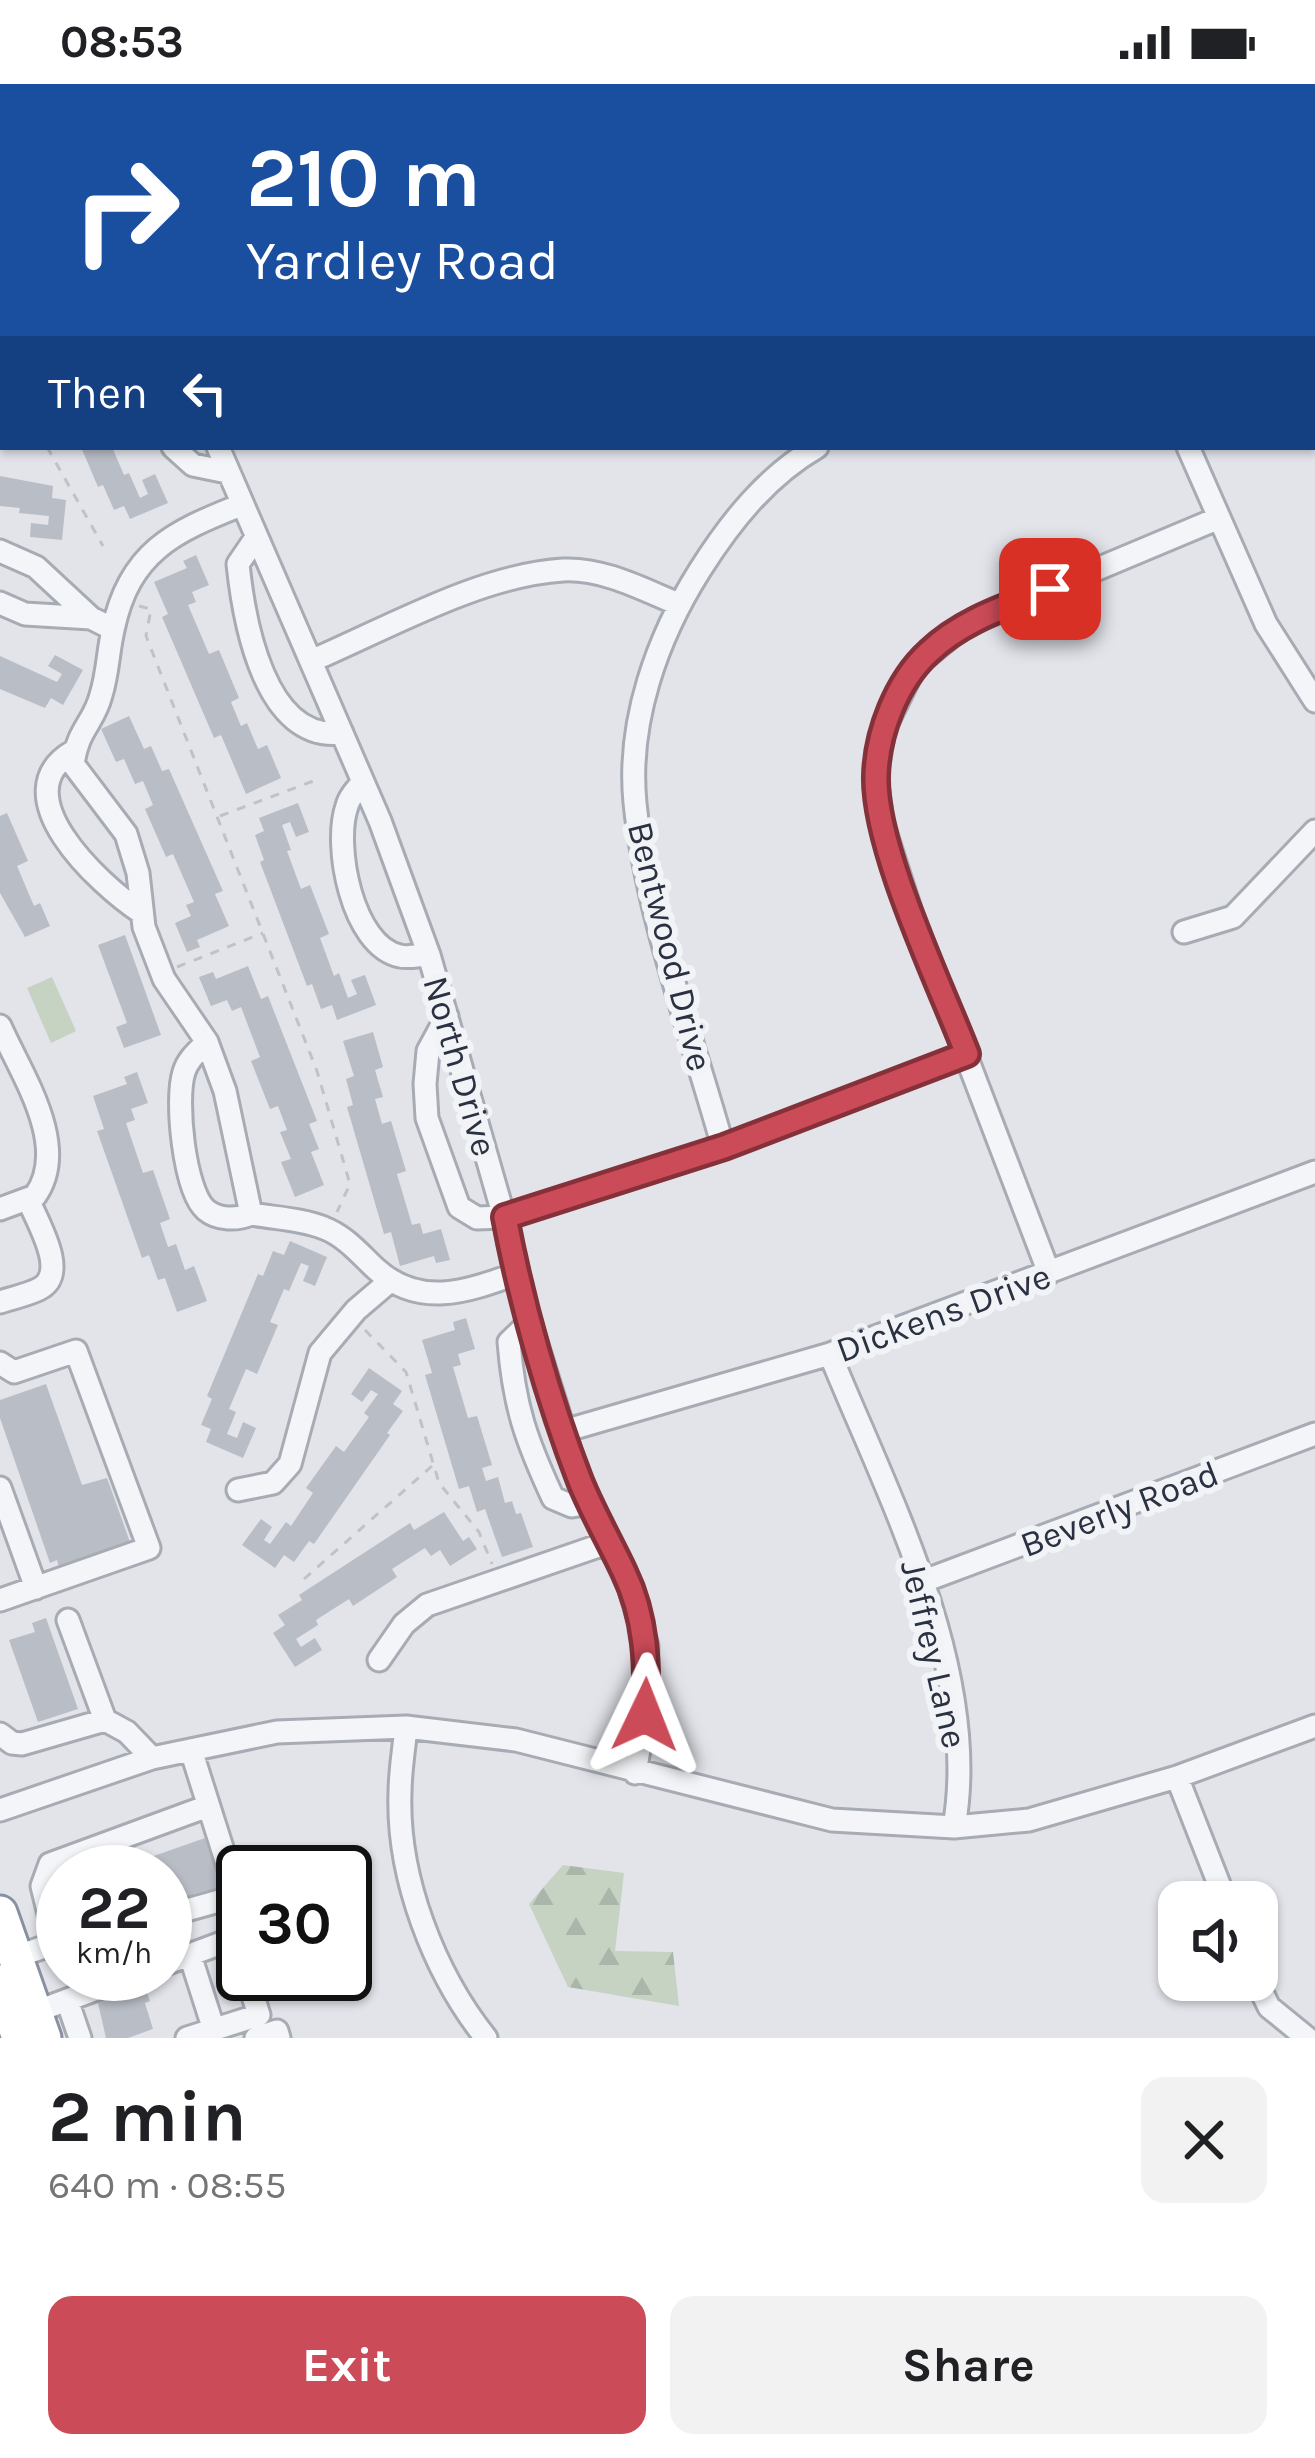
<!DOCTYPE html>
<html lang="en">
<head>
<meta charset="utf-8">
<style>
  body { margin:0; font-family:Karla,sans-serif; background:#f2f2f2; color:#202124; height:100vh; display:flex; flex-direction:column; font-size:45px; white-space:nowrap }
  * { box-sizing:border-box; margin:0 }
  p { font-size:39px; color:#757577 }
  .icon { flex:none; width:66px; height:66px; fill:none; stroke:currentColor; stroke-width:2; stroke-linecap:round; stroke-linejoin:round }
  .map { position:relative; height:1954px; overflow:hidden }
  .side { display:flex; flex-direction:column; background:#fff; flex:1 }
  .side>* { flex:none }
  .top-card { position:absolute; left:0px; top:0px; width:1317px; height:366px; box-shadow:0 3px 9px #0004; background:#1a4fa0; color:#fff; overflow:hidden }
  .controls { position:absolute; left:1158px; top:1797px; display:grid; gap:24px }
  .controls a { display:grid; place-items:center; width:120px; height:120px; border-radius:24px; background:#fff; box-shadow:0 3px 9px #0004; font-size:60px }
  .speed { position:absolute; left:36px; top:1761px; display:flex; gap:24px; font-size:60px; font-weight:700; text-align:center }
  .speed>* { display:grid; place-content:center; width:156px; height:156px; border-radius:50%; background:#fff; box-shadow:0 3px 9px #0004; line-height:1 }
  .speed small { font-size:30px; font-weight:400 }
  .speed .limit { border:6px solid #111; border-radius:18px; background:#fff; color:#111 }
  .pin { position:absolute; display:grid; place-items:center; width:102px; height:102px; color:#fff; margin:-51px; border-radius:24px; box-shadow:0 6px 18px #0006 }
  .me { position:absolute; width:132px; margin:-66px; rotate:2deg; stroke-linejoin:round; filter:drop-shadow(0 0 9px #0008) }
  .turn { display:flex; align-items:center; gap:42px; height:252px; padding:0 48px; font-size:54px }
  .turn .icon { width:156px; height:156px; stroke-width:2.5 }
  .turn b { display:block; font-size:84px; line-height:102px }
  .then { display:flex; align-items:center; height:114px; padding:0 48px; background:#0003; gap:24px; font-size:45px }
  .round { display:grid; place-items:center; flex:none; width:126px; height:126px; border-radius:24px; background:#f2f2f2 }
  .overview { display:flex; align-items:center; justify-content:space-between; height:204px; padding:0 48px }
  h1 { font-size:72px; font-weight:700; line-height:90px }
  .cta { display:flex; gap:24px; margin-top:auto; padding:24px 48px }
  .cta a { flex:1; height:138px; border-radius:24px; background:#cb4b58; color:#fff; font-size:48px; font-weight:700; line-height:138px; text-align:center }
  .cta a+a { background:#f2f2f2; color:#202124 }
  .status { display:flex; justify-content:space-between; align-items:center; height:84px; padding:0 60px; background:#fff; direction:ltr }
  .status svg { height:33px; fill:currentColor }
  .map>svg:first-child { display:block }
  .grass { fill:#c6d3c3 }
  .forest { fill:url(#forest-firs) }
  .building { fill:#b9bdc6 }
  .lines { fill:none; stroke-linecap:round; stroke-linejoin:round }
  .minor-casing { stroke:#a7abb4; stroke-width:27 }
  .highway-casing { stroke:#8991a0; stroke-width:39 }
  .path { stroke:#bfc2c8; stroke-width:3; stroke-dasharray:9 9; stroke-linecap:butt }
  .minor { stroke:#f4f5f8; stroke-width:21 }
  .highway { stroke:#fff; stroke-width:33 }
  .route-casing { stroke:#843139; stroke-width:30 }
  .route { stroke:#cb4b58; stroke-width:21 }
  .labels { text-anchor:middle; stroke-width:12; stroke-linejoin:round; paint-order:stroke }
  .street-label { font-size:36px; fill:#2a3141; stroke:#f1f3f7 }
</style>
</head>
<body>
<div class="status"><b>08:53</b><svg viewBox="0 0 49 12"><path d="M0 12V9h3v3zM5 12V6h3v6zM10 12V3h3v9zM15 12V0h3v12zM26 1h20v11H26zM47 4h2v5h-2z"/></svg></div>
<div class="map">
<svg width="1315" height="1954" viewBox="0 0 1315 1954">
  <defs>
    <pattern id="forest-firs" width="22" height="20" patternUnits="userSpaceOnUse" patternTransform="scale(3)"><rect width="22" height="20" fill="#c6d3c3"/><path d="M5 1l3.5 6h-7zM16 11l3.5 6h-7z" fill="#aab6a9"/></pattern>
  </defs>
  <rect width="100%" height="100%" fill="#e2e4ea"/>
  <path class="grass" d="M52 893 76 947 51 959 27 904Z"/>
  <path class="forest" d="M563 1781 624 1789 615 1867 673 1868 679 1922 568 1903 529 1820Z"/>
  <path class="building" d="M81 363H112L124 391 129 389 140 414 148 410 142 396 155 390 168 419 130 435 124 422 114 426 103 401 98 403Z
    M0 392 53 402 52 414 66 416 62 456 30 453 31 439 48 441 49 432 19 429 20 424 0 422Z
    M196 471 209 501 192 508 196 518 188 521 209 570 219 566 239 614 231 618 241 642 247 639 258 665 267 661 281 694 246 710 221 651 214 654 162 533 168 530 154 498 187 484 183 477Z
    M55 571 83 586 63 621 51 614 45 624 0 605V572L57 598 62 590 48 582Z
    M129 632 144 665 151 662 162 687 169 685 223 807 215 810 229 842 197 856 200 863 187 868 175 839 191 832 186 821 194 818 173 770 166 773 145 725 153 721 143 697 135 700 124 675 116 678 101 645Z
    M298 719 309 748 296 753 290 738 282 741 291 766 287 767 301 805 310 801 329 850 320 854 334 892 339 889 348 914 357 910 351 896 365 891 376 921 337 936 332 921 321 925 312 900 307 902 260 778 264 776 255 751 264 747 259 734Z
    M7 729 28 777 17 782 34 822 40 819 50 842 25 853 0 809V732Z
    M125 851 161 951 124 964 116 943 127 939 98 861Z
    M248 882 261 915 268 912 317 1037 309 1040 319 1065 311 1068 324 1101 295 1113 281 1078 291 1075 280 1048 287 1046 278 1022 270 1025 251 977 260 973 241 923 232 927 227 916 211 922 199 893 213 888 216 895Z
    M373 948 383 983 375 986 383 1013 375 1015 382 1040 391 1037 406 1087 397 1090 412 1141 420 1139 423 1150 441 1145 450 1176 436 1179 434 1172 400 1182 391 1148 384 1150 347 1023 353 1021 346 995 354 992 343 957Z
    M137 988 148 1019 131 1025 135 1036 126 1039 143 1089 153 1086 170 1135 160 1139 168 1163 176 1160 185 1186 194 1182 207 1217 177 1228 165 1194 158 1196 149 1171 142 1174 97 1047 104 1045 93 1012 127 1000 124 993Z
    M290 1157 327 1173 315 1202 303 1197 309 1182 301 1179 289 1207 284 1205 270 1238 278 1241 257 1290 246 1285 229 1325 236 1328 227 1350 237 1354 243 1338 256 1344 243 1374 206 1358 211 1345 201 1341 212 1315 207 1312 258 1190 263 1192 273 1167 284 1171Z
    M466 1234 475 1265 458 1270 461 1281 453 1283 468 1334 477 1332 492 1381 482 1384 486 1397 498 1393 505 1419 512 1417 516 1430 521 1429 533 1463 502 1473 485 1425 477 1428 469 1402 459 1405 425 1291 432 1289 422 1256 455 1246 453 1238Z
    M369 1284 402 1307 393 1320 403 1327 387 1349 390 1351 314 1460 309 1457 294 1478 284 1471 275 1484 242 1461 261 1435 272 1443 264 1456 270 1460 286 1438 291 1442 313 1409 306 1404 336 1362 344 1368 369 1333 364 1329 378 1310 371 1306 362 1318 351 1310Z
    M46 1300 82 1401 107 1394 130 1458 59 1483 57 1476 50 1479 0 1334V1316Z
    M444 1428 463 1457 469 1453 477 1465 450 1482 440 1466 431 1472 425 1464 392 1485 397 1493 353 1522 349 1515 316 1536 318 1541 296 1555 301 1563 315 1554 322 1566 295 1583 273 1549 285 1541 278 1531 302 1516 299 1511 410 1439 414 1446Z
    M46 1534 78 1625 38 1638 9 1556 35 1548 32 1539Z
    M205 1754 221 1803 193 1810 195 1818 165 1823V1788H108Z
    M145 1903 150 1917 145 1919 153 1945 128 1954H106L98 1919Z"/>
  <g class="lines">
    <g class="minor-casing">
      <path id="minor" d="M819 0 820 3
        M167 3 169 0
        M1055 3 1062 0
        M0 161H3
        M173 363 193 381 227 388
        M218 363 380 737 407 811 429 871 504 1133 515 1190 579 1395 607 1459 625 1489 647 1562 645 1631 635 1689
        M1188 363 1266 540 1315 617
        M241 421C173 448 129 468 113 546 108 567 108 589 101 611 94 639 78 644 73 680L126 750 138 789 144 843 164 895 207 958 225 1007 251 1130C274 1134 303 1135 324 1144 345 1152 360 1170 376 1185 419 1224 466 1208 515 1190
        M255 455 238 480C244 538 265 659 342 649
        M0 467 36 483 91 534 113 545
        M0 519 25 530 91 534
        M311 577C388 544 480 491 563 486 603 484 642 505 678 520
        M74 667C0 709 98 800 142 829
        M363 698C357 705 349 713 347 722 333 761 352 862 400 872 408 874 421 871 429 871
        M1184 848 1233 833 1315 747
        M447 932 428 967 425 1000 427 1034 459 1123 477 1134 504 1133 723 1063 967 970
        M0 942C21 990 71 1062 35 1112L0 1125
        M207 958C198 967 188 975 184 988 175 1015 184 1107 206 1126 218 1136 237 1136 251 1130
        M723 1063C693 955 646 829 635 719 627 638 657 554 700 486 731 437 767 392 817 363
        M1049 1189 910 825 882 738 876 692 884 645 915 582 966 540 1219 434
        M0 1218C12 1214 27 1211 39 1205 70 1190 37 1138 28 1115
        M530 1238 509 1258C514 1322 526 1356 553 1414L572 1422 589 1419
        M830 1270C887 1410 982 1588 954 1743
        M0 1279 14 1288 76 1267 149 1464 0 1516
        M564 1347 830 1270 1315 1088
        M0 1404 36 1504
        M238 1406 273 1399 290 1380 320 1269 356 1226 390 1197
        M924 1497 1315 1350
        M68 1536 105 1636 127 1648 152 1674
        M379 1576 404 1540 427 1521 607 1459
        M406 1643C404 1665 400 1687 400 1709 397 1793 434 1889 486 1954
        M0 1650 12 1659 22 1660 105 1636
        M191 1666 243 1830 235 1854
        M1177 1693 1226 1818
        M0 1726 152 1674 277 1648 406 1643 516 1656 832 1736 954 1743 1029 1736 1177 1693 1315 1642
        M165 1832 237 1812
        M190 1871 214 1946
        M15 1873 56 1859 42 1802 50 1780 208 1722
        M165 1880 235 1854 243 1880
        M1256 1896 1269 1923 1307 1954
        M67 1916 80 1954
        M35 1928 137 1890
        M187 1954 259 1931 246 1890
        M256 1954 277 1947 279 1954"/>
    </g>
    <g class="highway-casing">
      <path id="highway" d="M0 1829 44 1954
        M0 1898 19 1954"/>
    </g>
    <path class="path" d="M1314 57 1315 56
      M0 345 3 344
      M47 363 103 462
      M139 522 151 525 146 552 317 987 350 1100 337 1128
      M220 732 316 696
      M177 883 263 849
      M365 1246 406 1288 439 1399 479 1448 492 1480
      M304 1495 432 1382"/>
    <use href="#minor" class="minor"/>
    <use href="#highway" class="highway"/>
  </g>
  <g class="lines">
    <g class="route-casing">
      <path id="route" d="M645 1631C648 1583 646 1533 624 1488 610 1458 593 1429 580 1397 549 1317 521 1218 505 1133L724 1063 967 970C940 900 874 764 876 692 877 649 897 597 929 568 962 536 1008 522 1050 505"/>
    </g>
    <use href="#route" class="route"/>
  </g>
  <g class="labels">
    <g class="street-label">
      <text transform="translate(671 862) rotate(76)" y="13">Bentwood Drive</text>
      <text transform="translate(461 982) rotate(74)" y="13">North Drive</text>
      <text transform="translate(943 1228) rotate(-20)" y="13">Dickens Drive</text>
      <text transform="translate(1119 1424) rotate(-21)" y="13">Beverly Road</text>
      <text transform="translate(935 1570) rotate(77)" y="13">Jeffrey Lane</text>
    </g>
  </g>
</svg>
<div class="controls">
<a><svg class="icon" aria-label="sound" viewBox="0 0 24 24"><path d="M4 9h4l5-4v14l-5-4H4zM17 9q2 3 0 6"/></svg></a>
</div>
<div class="speed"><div>22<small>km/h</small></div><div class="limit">30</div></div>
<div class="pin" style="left:1050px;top:505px;background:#d93025"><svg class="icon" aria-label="arrive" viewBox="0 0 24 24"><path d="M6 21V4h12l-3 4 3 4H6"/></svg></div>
<svg class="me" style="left:645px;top:1631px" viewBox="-20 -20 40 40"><path d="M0-17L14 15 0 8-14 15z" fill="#cb4b58" stroke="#fff" stroke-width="4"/></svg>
<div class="top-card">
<div class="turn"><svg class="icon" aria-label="right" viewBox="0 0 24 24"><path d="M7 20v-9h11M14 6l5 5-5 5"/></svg><div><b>210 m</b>Yardley Road</div></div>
<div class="then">Then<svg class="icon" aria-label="left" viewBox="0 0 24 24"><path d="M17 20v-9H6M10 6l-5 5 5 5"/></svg></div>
</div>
</div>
<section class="side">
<div class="overview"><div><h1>2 min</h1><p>640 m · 08:55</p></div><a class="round"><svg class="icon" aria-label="close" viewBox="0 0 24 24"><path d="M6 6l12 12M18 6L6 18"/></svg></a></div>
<div class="cta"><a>Exit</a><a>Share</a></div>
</section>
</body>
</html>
